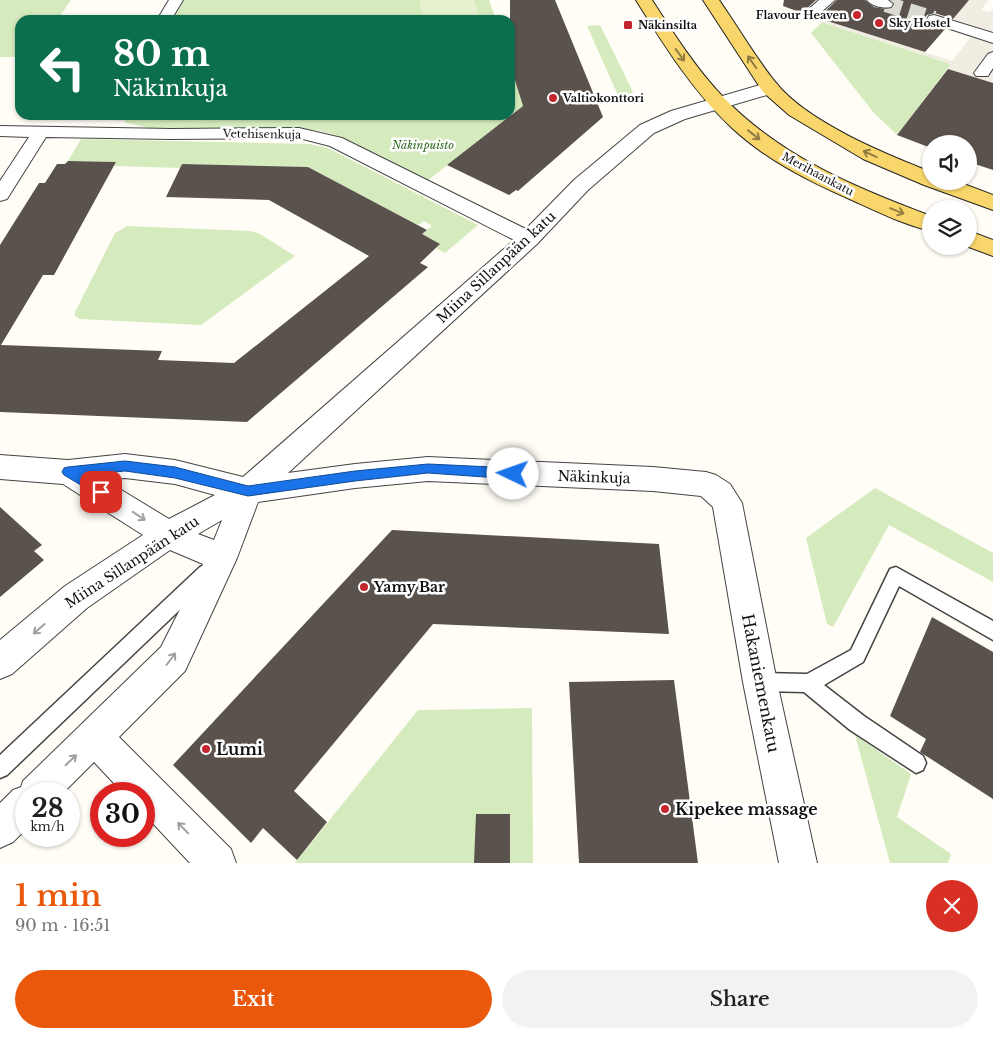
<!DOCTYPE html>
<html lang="en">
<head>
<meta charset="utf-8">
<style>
  body { margin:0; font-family:"Libre Baskerville",serif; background:#f2f2f2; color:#202124; height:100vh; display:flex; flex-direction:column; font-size:19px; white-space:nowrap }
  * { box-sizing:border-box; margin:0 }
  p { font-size:16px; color:#757577 }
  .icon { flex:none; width:28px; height:28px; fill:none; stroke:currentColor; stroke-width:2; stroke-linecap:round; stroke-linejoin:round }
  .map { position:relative; height:863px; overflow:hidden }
  .drawer { display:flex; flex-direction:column; background:#fff; flex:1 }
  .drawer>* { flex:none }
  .top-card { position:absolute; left:15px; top:15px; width:500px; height:105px; border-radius:15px; box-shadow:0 1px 4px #0004; background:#0b6e4f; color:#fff; overflow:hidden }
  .buttons { position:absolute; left:922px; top:135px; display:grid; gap:10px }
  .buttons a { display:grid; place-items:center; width:55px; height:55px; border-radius:50%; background:#fff; box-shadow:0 1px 4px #0004; font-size:25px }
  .speed { position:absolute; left:15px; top:782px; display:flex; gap:10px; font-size:25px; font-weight:700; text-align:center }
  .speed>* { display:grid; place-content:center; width:65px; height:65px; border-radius:50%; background:#fff; box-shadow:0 1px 4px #0004; line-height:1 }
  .speed small { font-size:12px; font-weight:400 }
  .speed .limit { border:8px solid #d22; background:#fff; color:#111 }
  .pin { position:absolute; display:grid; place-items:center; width:42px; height:42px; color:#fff; margin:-21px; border-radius:10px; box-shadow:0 2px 8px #0006 }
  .me { position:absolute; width:55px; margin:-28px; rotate:273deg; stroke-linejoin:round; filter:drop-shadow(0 0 4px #0008) }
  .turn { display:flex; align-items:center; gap:18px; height:105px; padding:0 15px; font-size:22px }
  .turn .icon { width:65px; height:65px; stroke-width:2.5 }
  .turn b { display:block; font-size:35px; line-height:42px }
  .round { display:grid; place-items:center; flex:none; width:52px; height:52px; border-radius:26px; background:#f2f2f2 }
  .head { display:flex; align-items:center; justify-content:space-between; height:85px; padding:0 15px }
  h1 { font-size:30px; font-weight:600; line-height:38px; color:#ea580c }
  .button { display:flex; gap:10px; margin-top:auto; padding:10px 15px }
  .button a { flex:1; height:58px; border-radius:30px; background:#ea580c; color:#fff; font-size:20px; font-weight:600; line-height:58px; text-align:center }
  .button a+a { background:#f2f2f2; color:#202124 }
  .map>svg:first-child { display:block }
  .green { fill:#d5ebbd }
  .pitch { fill:#e6f2cf }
  .plaza { fill:#f1ede2 }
  .building { fill:#5a524d }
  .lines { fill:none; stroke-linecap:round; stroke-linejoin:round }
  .pedestrian-tunnel { stroke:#dbdad3; stroke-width:16; stroke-dasharray:16 8; stroke-linecap:butt }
  .service-casing { stroke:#444; stroke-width:3 }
  .pedestrian-casing { stroke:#444; stroke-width:2 }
  .minor-casing { stroke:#444; stroke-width:2 }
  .primary-casing { stroke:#222; stroke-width:2 }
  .service { fill:#fff; fill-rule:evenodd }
  .pedestrian { fill:#fff; fill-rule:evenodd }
  .minor { fill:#fff; fill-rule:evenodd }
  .primary { fill:#f9d66b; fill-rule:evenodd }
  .oneway { stroke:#917d42 }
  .oneway2 { stroke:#a0a0a0 }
  .route { fill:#1a73e8; stroke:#114b97 }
  .poi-dot { fill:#c4262e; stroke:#fff; stroke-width:2 }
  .labels { text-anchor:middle; stroke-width:5; stroke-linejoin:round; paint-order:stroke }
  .far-poi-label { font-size:11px; font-weight:bold; fill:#111; stroke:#fff; text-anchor:start }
  .far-street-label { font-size:11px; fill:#111; stroke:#fff }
  .far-park-label { font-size:11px; font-style:italic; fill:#2f6b1f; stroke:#fff }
  .street-label { font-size:14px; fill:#111; stroke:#fff }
  .poi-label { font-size:14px; font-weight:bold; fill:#111; stroke:#fff; text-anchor:start }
  .near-street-label { font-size:16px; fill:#111; stroke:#fff }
  .near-poi-label { font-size:16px; font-weight:bold; fill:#111; stroke:#fff; text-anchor:start }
</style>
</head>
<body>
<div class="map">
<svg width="993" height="863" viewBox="0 0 993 863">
  <rect width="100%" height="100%" fill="#fffdf5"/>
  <path class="green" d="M0 0H71L57 20H20V57H0Z
    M183 0H489L496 20H172Z
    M822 22 951 64 897 135 874 113 811 33Z
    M600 25 633 92 621 102 587 26Z
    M510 64 523 106 427 181 336 135 316 130 148 128 127 123 120 117V115H510Z
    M81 139 309 144 328 148 478 225 445 253 436 248 440 244 422 234 432 226 424 221 418 225 308 167 182 164 180 168 114 166 116 162 68 161Z
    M127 226 251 231 260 234 295 256 201 325 80 319 75 316V312L115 233Z
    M875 488 993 553V582L889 525 833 627 827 624 806 538Z
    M532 708 533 863H295L418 710Z
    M855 735 911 774 897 817 951 854 948 863H890Z"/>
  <path class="pitch" d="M419 0H474L480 20H423Z"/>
  <path class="plaza" d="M794 0H841L822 19 952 61 971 37 923 23 925 21 931 23 937 15 927 11 969 0H988L982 9 987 12 993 10V83L948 69 951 64 796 14 802 8Z"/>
  <path class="building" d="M510 0H555L603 117 518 191 516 190 509 195 447 165 523 106 510 64Z
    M784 0H816L802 13 783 6Z
    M837 0H865L874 7 885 9H891L895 5 891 0H969L953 19 935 13 927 15 925 18 927 23 945 29 925 52 818 18Z
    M948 69 993 83V170L969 162V144H931V148L897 135Z
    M68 161 116 162 54 275H43L1 345 162 351 158 360 234 363 369 256 269 200 166 197 182 164 308 167 427 230 422 234 440 244 420 263 428 267 247 422 0 412V245L39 183H45L57 164H65Z
    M0 507 42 545 34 551 44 560 0 597Z
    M392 530 659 544 669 634 433 624 294 791 327 822 297 860 263 828 251 843 173 765Z
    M932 617 993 652V799L920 752 926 739 890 716Z
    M674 680 698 863H579L569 682Z
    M476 814H510V863H474Z"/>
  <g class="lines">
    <path class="pedestrian-tunnel" d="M886 4 934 19"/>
    <g class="service-casing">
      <path id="service" d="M206 565 212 567 214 573 212 579 7 775 0 778V755L200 567Z
        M896 567 993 621V640L899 586 863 662 824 685 864 716 923 756 926 763 923 770 916 773 850 730 804 692 760 691 753 689 751 682 753 675 760 673 807 674 851 650 890 569Z"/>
    </g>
    <g class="pedestrian-casing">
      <path id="pedestrian" d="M169 0H183L171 20H157Z
        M819 0H835L812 20H802L800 17Z
        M867 0H888L893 4 891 7C884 9 871 6 867 0Z
        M934 15 993 33V43L929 22 927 19 929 16Z
        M993 52V68L988 76H976L974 73 988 54Z
        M0 126 172 129 299 128 342 138 536 234 539 239 536 244 529 246 522 244 330 146 299 138 172 139 46 137 7 199 0 201V181L29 137 0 136Z"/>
    </g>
    <g class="minor-casing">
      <path id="minor" d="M770 82 777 84 779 88 777 92 685 119 654 133 588 190 537 244 288 473 355 464 428 457 653 467 706 472 716 475 730 484 742 503 777 682 817 863H779L743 682 713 507 701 496 653 491 428 481 355 488 258 502 237 558 185 671 119 737 231 849 236 863H190L144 814V794H124L94 762 62 794H26V829L13 842 0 848V803L13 790 21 787 23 781 161 647 203 564 170 550 87 608 12 674 0 679V640L65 586 143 535 63 484 0 479V455L68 460 125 454 175 460 243 477 521 234 574 180 640 125 671 111ZM125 478 175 484 215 495 169 519 105 480ZM222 520 214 540 198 534Z"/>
    </g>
    <g class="primary-casing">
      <path id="primary" d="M636 0H652C674 34 696 69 724 98 781 157 856 188 931 216V231C905 225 878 212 854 201 810 182 766 160 731 127 692 90 664 45 636 0Z
        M703 0H719C738 27 755 57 776 83 807 122 885 154 931 172V181H956L993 195V210L924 185 863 159 789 115 763 92Z
        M969 231 993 240V256L966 246H969Z"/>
    </g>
    <use href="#service" class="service"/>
    <use href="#pedestrian" class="pedestrian"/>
    <use href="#minor" class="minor"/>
    <use href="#primary" class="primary"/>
  </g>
  <defs><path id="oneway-shaft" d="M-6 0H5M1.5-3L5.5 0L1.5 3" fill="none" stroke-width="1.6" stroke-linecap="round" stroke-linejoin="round" transform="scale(1.25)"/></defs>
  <g class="oneway">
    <use href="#oneway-shaft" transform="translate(680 55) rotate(54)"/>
    <use href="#oneway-shaft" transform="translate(752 62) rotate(-125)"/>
    <use href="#oneway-shaft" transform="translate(754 135) rotate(38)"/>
    <use href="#oneway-shaft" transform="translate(870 154) rotate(-155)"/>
    <use href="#oneway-shaft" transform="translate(897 211) rotate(22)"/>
  </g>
  <g class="oneway2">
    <use href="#oneway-shaft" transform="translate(139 516) rotate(33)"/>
    <use href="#oneway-shaft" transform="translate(39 629) rotate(139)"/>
    <use href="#oneway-shaft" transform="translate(171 659) rotate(-53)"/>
    <use href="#oneway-shaft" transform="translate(71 760) rotate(-44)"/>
    <use href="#oneway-shaft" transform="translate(183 828) rotate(-134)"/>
  </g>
  <path class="route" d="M125 461 175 467 248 486 355 471 428 464 513 468 517 470 519 474 517 477 513 479 428 473 355 481 248 496 175 478 125 471 84 475 106 488 107 492 106 495 101 497 64 475 62 472 64 468 68 467Z"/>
  <g class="poi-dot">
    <circle cx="857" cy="15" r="5"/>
    <circle cx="879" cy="23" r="5"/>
    <rect x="623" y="20" width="10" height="10" rx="2.5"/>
    <circle cx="553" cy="98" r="5"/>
    <circle cx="364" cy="587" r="5"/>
    <circle cx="206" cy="749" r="5"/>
    <circle cx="665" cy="809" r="5"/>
  </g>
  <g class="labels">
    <g class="far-poi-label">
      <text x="847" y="19" text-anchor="end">Flavour Heaven</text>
      <text x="889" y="27">Sky Hostel</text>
      <text x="638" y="29">Näkinsilta</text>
      <text x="563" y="102">Valtiokonttori</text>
    </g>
    <g class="far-street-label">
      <text transform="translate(262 134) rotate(1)" y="4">Vetehisenkuja</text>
      <text transform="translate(818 174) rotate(28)" y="4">Merihaankatu</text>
    </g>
    <g class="far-park-label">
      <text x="423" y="149">Näkinpuisto</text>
    </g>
    <g class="street-label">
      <text transform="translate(496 267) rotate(-43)" y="5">Miina Sillanpään katu</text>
      <text transform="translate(594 477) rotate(2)" y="5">Näkinkuja</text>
      <text transform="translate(132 562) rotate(-33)" y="5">Miina Sillanpään katu</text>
    </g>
    <g class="poi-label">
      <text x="374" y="592">Yamy Bar</text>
    </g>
    <g class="near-street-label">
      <text transform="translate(761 683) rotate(79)" y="6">Hakaniemenkatu</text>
    </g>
    <g class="near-poi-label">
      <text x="216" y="755">Lumi</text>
      <text x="675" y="815">Kipekee massage</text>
    </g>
  </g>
</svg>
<div class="buttons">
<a><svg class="icon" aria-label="sound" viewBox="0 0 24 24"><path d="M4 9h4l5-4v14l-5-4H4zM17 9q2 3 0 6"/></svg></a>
<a><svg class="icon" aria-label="layers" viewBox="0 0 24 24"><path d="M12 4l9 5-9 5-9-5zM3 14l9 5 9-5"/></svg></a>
</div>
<div class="speed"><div>28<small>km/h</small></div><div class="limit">30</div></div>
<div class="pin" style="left:101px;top:492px;background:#d93025"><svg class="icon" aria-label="arrive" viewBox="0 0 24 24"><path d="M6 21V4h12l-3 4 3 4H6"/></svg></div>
<svg class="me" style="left:513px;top:474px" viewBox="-20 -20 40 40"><circle r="19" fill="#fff"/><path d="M0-13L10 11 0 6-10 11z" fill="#1a73e8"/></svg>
<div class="top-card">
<div class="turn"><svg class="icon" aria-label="left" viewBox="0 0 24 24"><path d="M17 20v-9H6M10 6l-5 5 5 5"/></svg><div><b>80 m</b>Näkinkuja</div></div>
</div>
</div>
<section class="drawer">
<div class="head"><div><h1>1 min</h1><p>90 m · 16:51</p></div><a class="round" style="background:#d93025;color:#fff"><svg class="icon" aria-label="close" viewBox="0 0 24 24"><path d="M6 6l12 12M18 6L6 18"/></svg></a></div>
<div class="button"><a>Exit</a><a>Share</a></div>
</section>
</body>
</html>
